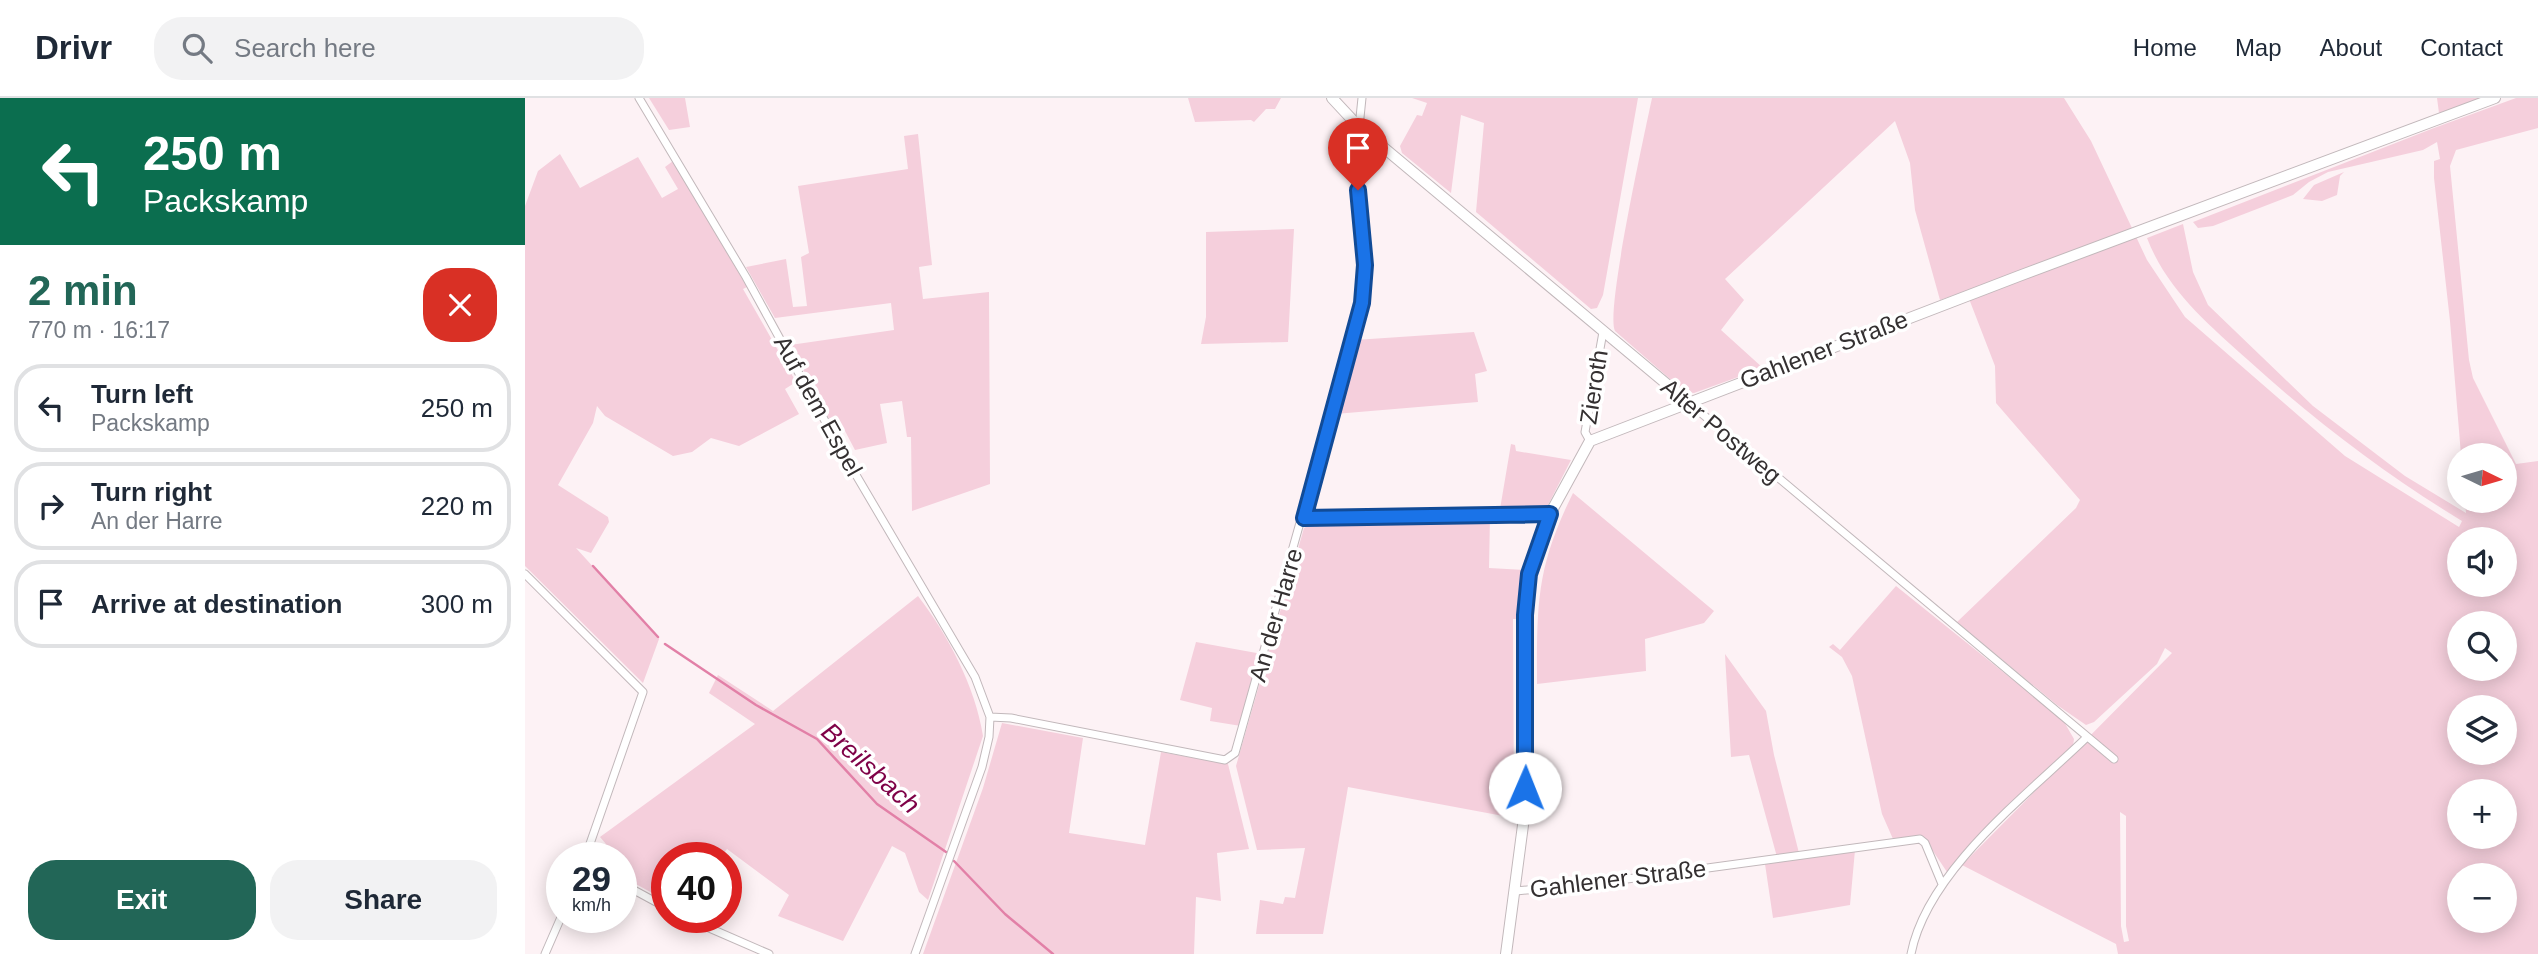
<!DOCTYPE html>
<html lang="en">
<head>
<meta charset="utf-8">
<style>
  body { margin:0; font-family:Arial,sans-serif; background:#f2f2f3; color:#1f2937; height:100vh; display:flex; flex-direction:column; font-size:26px; white-space:nowrap }
  * { box-sizing:border-box; margin:0 }
  p { font-size:23px; color:#747a83 }
  .icon { flex:none; width:38px; height:38px; fill:none; stroke:currentColor; stroke-width:2; stroke-linecap:round; stroke-linejoin:round }
  .map { position:relative; flex:1; overflow:hidden }
  .panel { display:flex; flex-direction:column; background:#fff; width:525px }
  .panel>* { flex:none }
  .top-card { background:#0b6e4f; color:#fff; overflow:hidden }
  .needle { width:46px; rotate:95deg }
  .fabs { position:absolute; left:1922px; top:345px; display:grid; gap:14px }
  .fabs a { display:grid; place-items:center; width:70px; height:70px; border-radius:50%; background:#fff; box-shadow:0 4px 18px #0003; font-size:35px }
  .speed { position:absolute; left:21px; top:744px; display:flex; gap:14px; font-size:35px; font-weight:700; text-align:center }
  .speed>* { display:grid; place-content:center; width:91px; height:91px; border-radius:50%; background:#fff; box-shadow:0 4px 18px #0003; line-height:1 }
  .speed small { font-size:18px; font-weight:400 }
  .speed .limit { border:10px solid #d22; background:#fff; color:#111 }
  .pin { position:absolute; display:grid; place-items:center; width:60px; height:60px; color:#fff; margin:-72px -30px; border-radius:50% 50% 50% 0; rotate:-45deg; box-shadow:0 0 7px #0007 }
  .pin .icon { rotate:45deg }
  .me { position:absolute; width:77px; margin:-38px; rotate:1deg; stroke-linejoin:round; filter:drop-shadow(0 0 5px #0008) }
  .turn { display:flex; align-items:center; gap:24px; height:147px; padding:0 28px; font-size:32px }
  .turn .icon { width:91px; height:91px; stroke-width:2.5 }
  .turn b { display:block; font-size:49px; line-height:60px }
  .round { display:grid; place-items:center; flex:none; width:74px; height:74px; border-radius:28px; background:#f2f2f3 }
  .headline { display:flex; align-items:center; justify-content:space-between; height:119px; padding:0 28px }
  h1 { font-size:42px; font-weight:700; line-height:52px; color:#226657 }
  .button { display:flex; gap:14px; margin-top:auto; padding:14px 28px }
  .button a { flex:1; height:80px; border-radius:28px; background:#226657; color:#fff; font-size:28px; font-weight:700; line-height:80px; text-align:center }
  .button a+a { background:#f2f2f3; color:#1f2937 }
  ul { padding:0; list-style:none }
  li { display:flex; align-items:center; gap:21px; height:88px; margin:0 14px 10px; padding:0 14px; border:4px solid #e0e1e3; border-radius:28px }
  li div { flex:1 }
  li b { display:block; font-size:26px }
  li em { font-style:normal }
  header { display:flex; align-items:center; gap:42px; box-sizing:border-box; height:98px; padding:0 35px; background:#fff; border-bottom:2px solid #e0e1e3 }
  header strong { font-size:33px }
  nav { display:flex; gap:38px; margin-inline-start:auto; font-size:24px }
  .search { width:490px; height:63px; background:#f2f2f3; display:flex; align-items:center; gap:18px; box-sizing:border-box; padding:0 24px; border-radius:28px; color:#747a83; font-size:26px }
  main { display:flex; flex:1; min-height:0 }
  .map>svg:first-child { display:block }
  .green { fill:#f5cfdc; fill-rule:evenodd }
  .lines { fill:none; stroke-linecap:round; stroke-linejoin:round }
  .stream { stroke:#e280a7; stroke-width:2.5 }
  .street-casing { stroke:#c2b8bb; stroke-width:9 }
  .secondary-casing { stroke:#c2b8bb; stroke-width:12 }
  .street { stroke:#fff; stroke-width:7 }
  .secondary { stroke:#fff; stroke-width:10 }
  .route-casing { stroke:#114b97; stroke-width:18 }
  .route { stroke:#1a73e8; stroke-width:12 }
  .labels { text-anchor:middle; stroke-width:7; stroke-linejoin:round; paint-order:stroke }
  .street-label { font-size:24px; fill:#343031; stroke:#fff }
  .water-label { font-size:26px; font-style:italic; fill:#7e0147; stroke:#fff }
</style>
</head>
<body>
<header>
<strong>Drivr</strong>
<div class="search"><svg class="icon" aria-label="search" viewBox="0 0 24 24"><circle cx="10" cy="10" r="6"/><path d="M15 15l6 6"/></svg>Search here</div>
<nav><a>Home</a><a>Map</a><a>About</a><a>Contact</a></nav>
</header>
<main>
<section class="panel">
<div class="top-card">
<div class="turn"><svg class="icon" aria-label="left" viewBox="0 0 24 24"><path d="M17 20v-9H6M10 6l-5 5 5 5"/></svg><div><b>250 m</b>Packskamp</div></div>
</div>
<div class="headline"><div><h1>2 min</h1><p>770 m · 16:17</p></div><a class="round" style="background:#d93025;color:#fff"><svg class="icon" aria-label="close" viewBox="0 0 24 24"><path d="M6 6l12 12M18 6L6 18"/></svg></a></div>
<ul>
<li><svg class="icon" aria-label="left" viewBox="0 0 24 24"><path d="M17 20v-9H6M10 6l-5 5 5 5"/></svg><div><b>Turn left</b><p>Packskamp</p></div><em>250 m</em></li>
<li><svg class="icon" aria-label="right" viewBox="0 0 24 24"><path d="M7 20v-9h11M14 6l5 5-5 5"/></svg><div><b>Turn right</b><p>An der Harre</p></div><em>220 m</em></li>
<li><svg class="icon" aria-label="arrive" viewBox="0 0 24 24"><path d="M6 21V4h12l-3 4 3 4H6"/></svg><div><b>Arrive at destination</b></div><em>300 m</em></li>
</ul>
<div class="button"><a>Exit</a><a>Share</a></div>
</section>
<div class="map">
<svg width="2013" height="856" viewBox="0 0 2013 856">
  <rect width="100%" height="100%" fill="#fdf2f5"/>
  <path class="green" d="M124 0H160L165 29 144 32Z
    M663 0H756L750 11H741L729 24 726 22 670 24Z
    M887 0H1113L1078 197 1072 210 1066 211 951 114 959 25 936 17 926 95 877 55 875 48 892 17 897 18 902 5Z
    M1127 0H1539L1566 43 1622 162 1660 219 1820 358 1934 429 1937 423C1860 376 1790 323 1723 262 1683 226 1642 192 1622 140L1658 126 1668 174 1683 207 1788 308 1880 378 1941 415 1940 403 1979 402V357H1936L1925 223 1909 80V63L1915 61 1912 44 1898 52 1803 74 1784 84 1768 97 1688 128 1673 130 1668 124 1909 30 1991 0H2013V30L1931 52 1925 68 1944 262 1948 280 1991 366 2013 363V856H1593L1591 846 1437 767 1647 555 1640 550 1632 566 1569 624 1561 627 1532 607 1432 524 1551 410 1555 402 1471 305 1470 268 1441 193 1415 202 1390 112 1385 65 1370 23 1200 181 1219 202 1196 232 1238 270 1169 295 1160 294 1090 233C1080 214 1120 34 1127 0ZM1934 441H1979V486H1934ZM1934 525H1979V570H1934ZM1934 609H1979V654H1934ZM1934 693H1979V738H1934ZM1595 714 1601 718V828L1604 843 1599 844 1596 828ZM1934 777H1979V822H1934Z
    M1912 0H1957L1914 15Z
    M393 36 407 167 394 169 398 201 464 194 465 386 387 413 386 339H382L377 303 355 306 362 345 330 352 320 333 311 334 265 247 369 232 366 205 250 220 221 169 261 161 268 209 282 208 276 159 284 155 273 88 383 71 379 38Z
    M35 56 55 90 113 59 137 100 153 91 140 69 148 63 222 189 218 191 271 284 260 291 274 316 214 348 186 340 167 354 148 358 80 318 72 308 68 325 33 387 83 419 84 424 66 455 51 450 134 541 118 585 0 468V108L13 73Z
    M1819 74 1815 78 1812 97 1797 103 1778 101 1789 87Z
    M769 131 763 244 676 246 681 219V134Z
    M949 234 962 273 950 276 953 304 810 316 830 242Z
    M986 346 990 347 991 353 1046 362 1021 411H975Z
    M1048 395 1189 513 1179 525 1120 541 1121 573 1012 586C1012 505 1011 470 1048 395Z
    M965 418 964 470 1000 472 997 521H988L989 720 823 689 798 836H731L735 802 758 806 760 799 770 800 780 750 732 752 711 668 779 430 789 425Z
    M1371 488 1538 622 1549 641 1548 648 1460 732 1422 774 1398 738 1368 741 1357 716 1327 578 1317 559 1304 549 1308 546 1315 552Z
    M393 498C423 537 450 588 458 638L403 802 394 794 380 755 367 748 318 843 253 818 264 797 202 751 196 759 142 760V803L96 778V760L72 759V753L81 746 75 739 230 626 184 595 193 577 248 613Z
    M671 544 737 556 716 628 685 623 687 610 655 602Z
    M1200 556 1241 613 1249 657 1274 755 1252 759 1224 657 1206 659Z
    M477 625 558 640 544 735 620 747 636 654 703 666 724 751 692 755 696 803 671 799 669 856H398L458 690Z
    M1330 752 1325 807 1248 820 1240 766Z"/>
  <g class="lines">
    <path class="stream" d="M68 468 133 539
      M140 546 231 607 292 641 352 706 421 754
      M429 763 480 816 528 856"/>
    <g class="street-casing">
      <path id="street" d="M114 0 221 179 311 343 450 579 465 619 464 639 457 669 390 856
        M1163 304 1589 661
        M1065 343 1060 334 1078 234
        M779 420 1025 416
        M0 476 118 594 60 760
        M465 619 486 620 700 662 710 655 837 205 840 168 830 68 837 0
        M96 785 142 810
        M991 793 1058 787 1395 741 1400 745 1417 786
        M159 819 244 856
        M20 856 37 817
        M1386 856C1402 773 1502 697 1561 640"/>
    </g>
    <g class="secondary-casing">
      <path id="secondary" d="M807 0 834 29 1162 303
        M981 856 1000 712V517L1004 476 1025 416 1065 343 1494 178 1970 0"/>
    </g>
    <use href="#street" class="street"/>
    <use href="#secondary" class="secondary"/>
  </g>
  <g class="lines">
    <g class="route-casing">
      <path id="route" d="M833 92 840 167 837 205 779 420 1025 416 1004 476 1000 517V690"/>
    </g>
    <use href="#route" class="route"/>
  </g>
  <g class="labels">
    <g class="street-label">
      <text transform="translate(1299 252) rotate(-21)" y="8">Gahlener Straße</text>
      <text transform="translate(1069 289) rotate(-81)" y="8">Zieroth</text>
      <text transform="translate(293 308) rotate(61)" y="8">Auf dem Espel</text>
      <text transform="translate(1196 333) rotate(40)" y="8">Alter Postweg</text>
      <text transform="translate(751 517) rotate(-74)" y="8">An der Harre</text>
      <text transform="translate(1093 781) rotate(-7)" y="8">Gahlener Straße</text>
    </g>
    <g class="water-label">
      <text transform="translate(346 670) rotate(42)" y="9">Breilsbach</text>
    </g>
  </g>
</svg>
<div class="fabs">
<a><svg class="needle" viewBox="-14 -14 28 28"><path d="M0-13l5 13h-10z" fill="#e53935"/><path d="M0 13l5-13h-10z" fill="#747a83"/></svg></a>
<a><svg class="icon" aria-label="sound" viewBox="0 0 24 24"><path d="M4 9h4l5-4v14l-5-4H4zM17 9q2 3 0 6"/></svg></a>
<a><svg class="icon" aria-label="search" viewBox="0 0 24 24"><circle cx="10" cy="10" r="6"/><path d="M15 15l6 6"/></svg></a>
<a><svg class="icon" aria-label="layers" viewBox="0 0 24 24"><path d="M12 4l9 5-9 5-9-5zM3 14l9 5 9-5"/></svg></a>
<a>+</a>
<a>−</a>
</div>
<div class="speed"><div>29<small>km/h</small></div><div class="limit">40</div></div>
<div class="pin" style="left:833px;top:92px;background:#d93025"><svg class="icon" aria-label="arrive" viewBox="0 0 24 24"><path d="M6 21V4h12l-3 4 3 4H6"/></svg></div>
<svg class="me" style="left:1000px;top:690px" viewBox="-20 -20 40 40"><circle r="19" fill="#fff"/><path d="M0-13L10 11 0 6-10 11z" fill="#1a73e8"/></svg>
</div>
</main>
</body>
</html>
